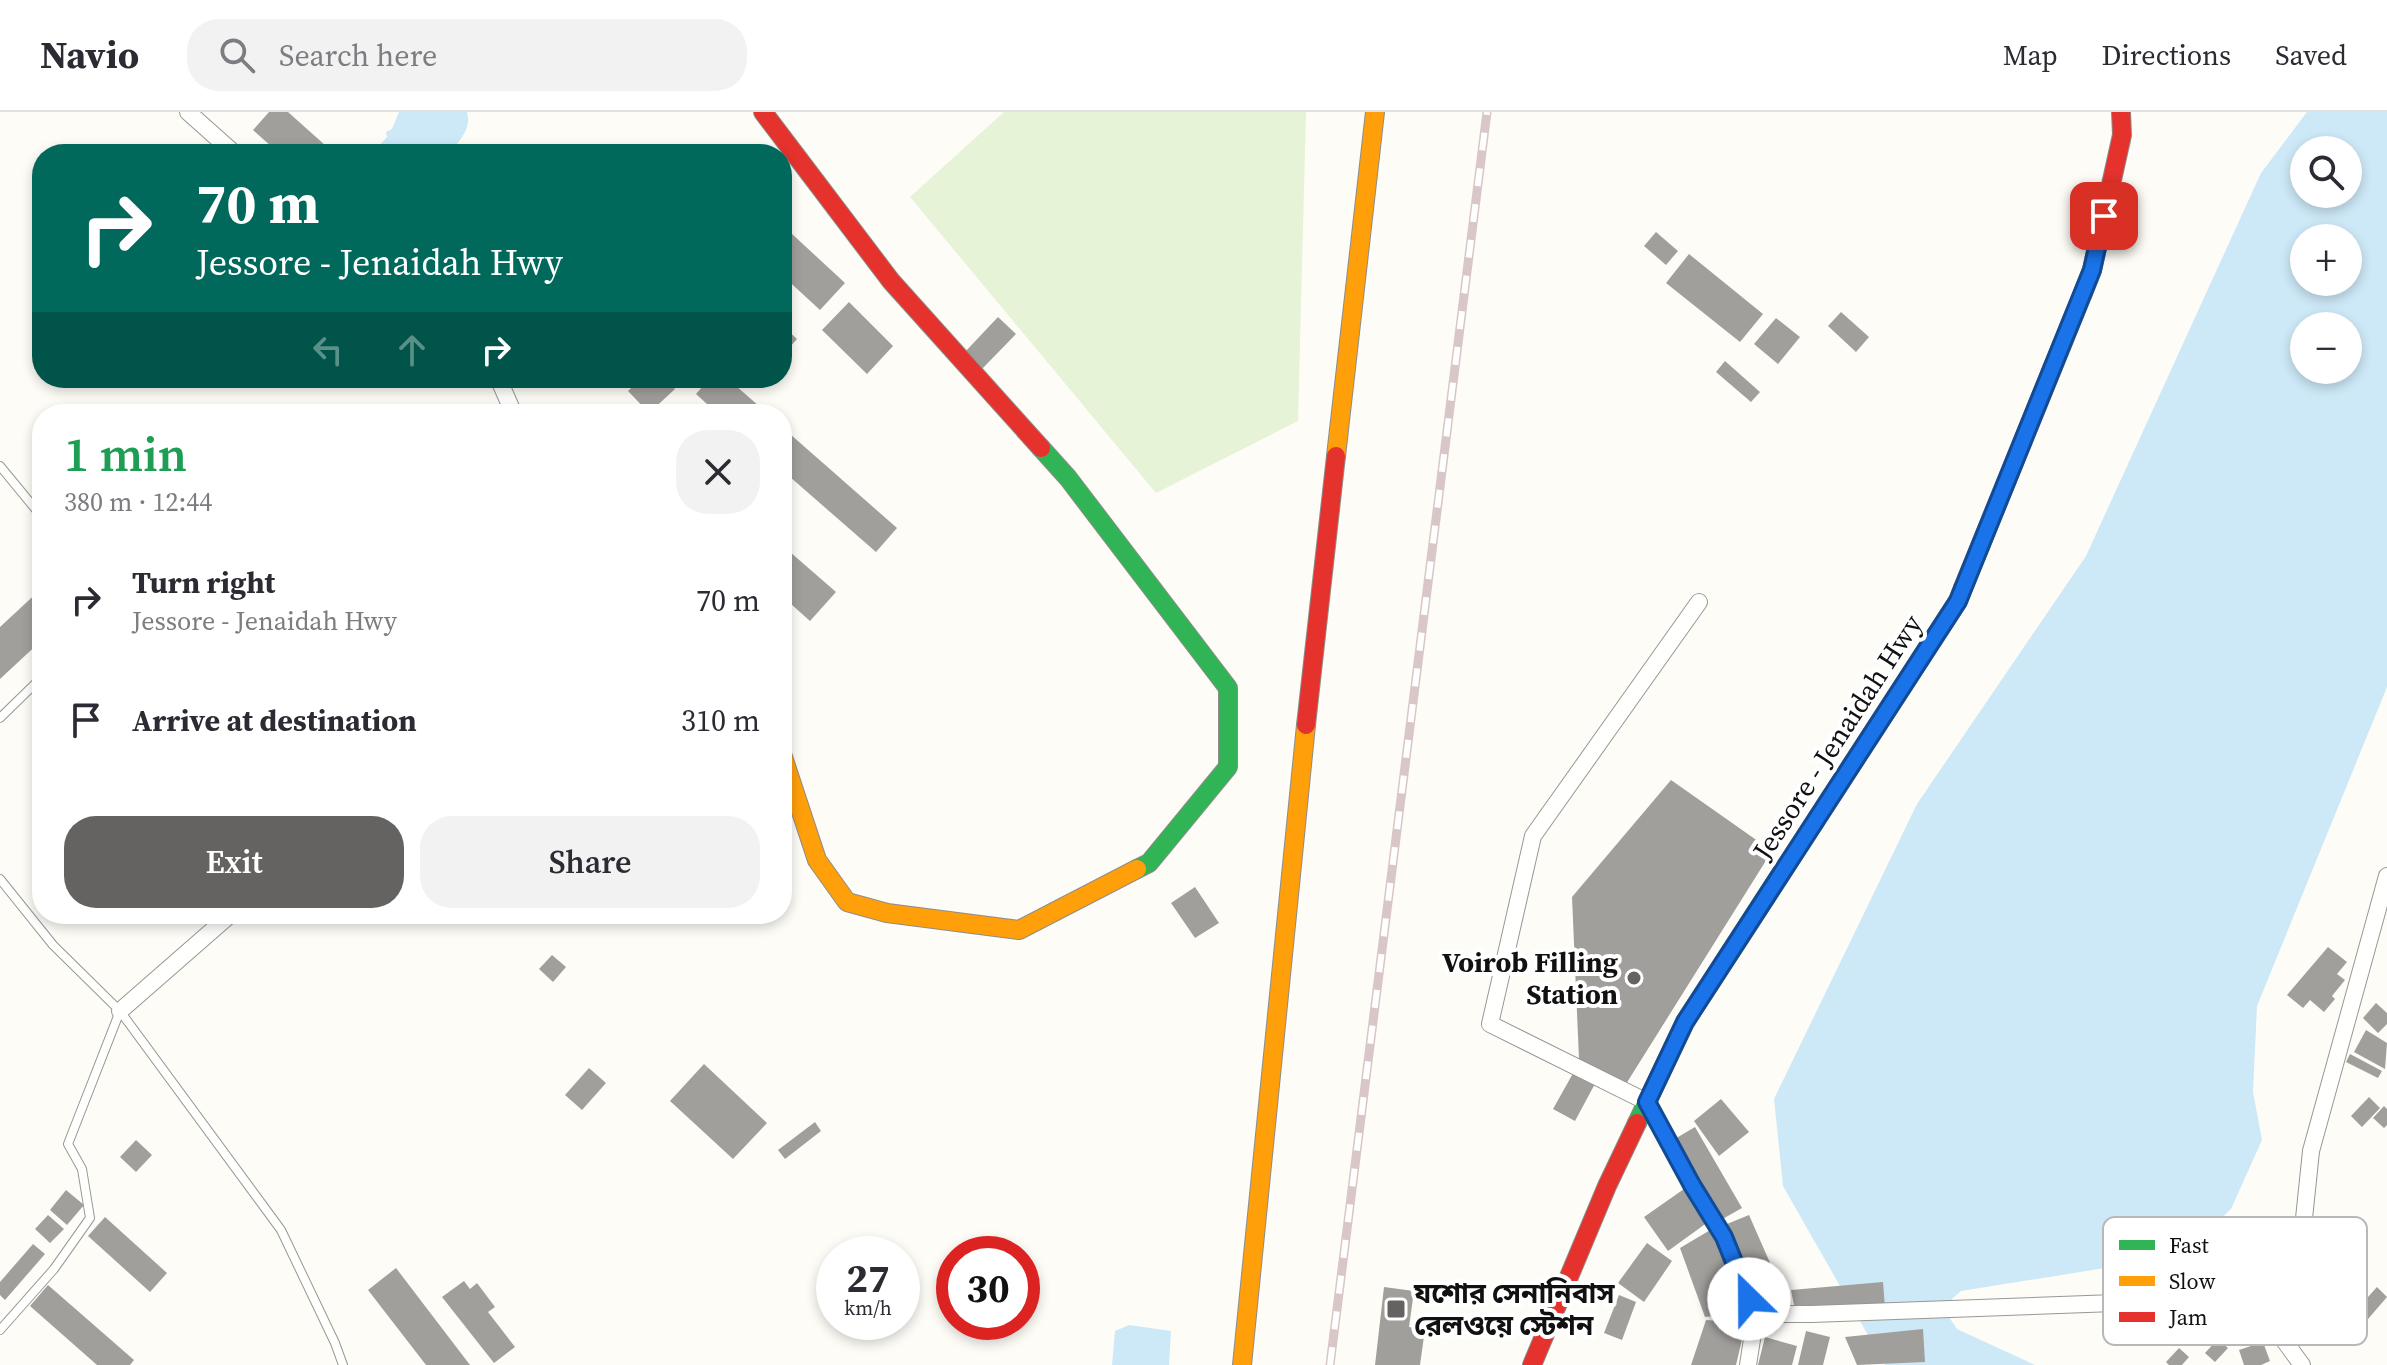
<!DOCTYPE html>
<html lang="en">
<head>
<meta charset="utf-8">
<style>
  body { margin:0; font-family:"Source Serif 4","Noto Sans Bengali",serif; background:#f2f2f3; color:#2b2b33; height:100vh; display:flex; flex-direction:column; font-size:30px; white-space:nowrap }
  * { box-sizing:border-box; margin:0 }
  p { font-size:26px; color:#7c7c81 }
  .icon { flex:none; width:44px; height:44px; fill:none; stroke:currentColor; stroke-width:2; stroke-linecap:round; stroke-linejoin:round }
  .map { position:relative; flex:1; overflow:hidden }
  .panel { position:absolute; left:32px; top:292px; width:760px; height:520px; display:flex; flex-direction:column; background:#fff; border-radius:32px; box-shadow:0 4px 12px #0003 }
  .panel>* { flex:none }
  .top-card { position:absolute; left:32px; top:32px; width:760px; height:244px; border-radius:32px; box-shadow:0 4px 12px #0003; background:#00695c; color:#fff; overflow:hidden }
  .controls { position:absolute; left:2290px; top:24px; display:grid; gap:16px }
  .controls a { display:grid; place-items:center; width:72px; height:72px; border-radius:50%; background:#fff; box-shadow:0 4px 12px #0003; font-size:40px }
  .speed { position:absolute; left:816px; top:1124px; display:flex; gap:16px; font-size:40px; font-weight:700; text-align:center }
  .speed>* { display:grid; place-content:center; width:104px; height:104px; border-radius:50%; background:#fff; box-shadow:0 4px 12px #0003; line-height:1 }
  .speed small { font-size:20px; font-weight:400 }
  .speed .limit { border:12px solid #d22; background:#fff; color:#111 }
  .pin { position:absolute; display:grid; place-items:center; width:68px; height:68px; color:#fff; margin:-34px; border-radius:16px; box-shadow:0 4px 12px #0006 }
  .me { position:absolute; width:88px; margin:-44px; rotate:337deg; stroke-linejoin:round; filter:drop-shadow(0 0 6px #0008) }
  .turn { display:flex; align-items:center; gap:28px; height:168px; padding:0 32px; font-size:36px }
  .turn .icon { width:104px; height:104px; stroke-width:2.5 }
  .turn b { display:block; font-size:56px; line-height:68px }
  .lanes { display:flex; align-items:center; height:76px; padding:0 32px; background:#0003; justify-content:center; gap:40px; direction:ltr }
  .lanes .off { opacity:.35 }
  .round { display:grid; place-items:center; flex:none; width:84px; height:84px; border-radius:32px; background:#f2f2f3 }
  .head { display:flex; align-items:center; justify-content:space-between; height:136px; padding:0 32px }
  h1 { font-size:48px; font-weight:600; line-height:60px; color:#1e9e55 }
  .cta { display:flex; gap:16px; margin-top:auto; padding:16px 32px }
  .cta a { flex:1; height:92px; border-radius:32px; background:#646362; color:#fff; font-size:32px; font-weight:600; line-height:92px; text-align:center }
  .cta a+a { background:#f2f2f3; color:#2b2b33 }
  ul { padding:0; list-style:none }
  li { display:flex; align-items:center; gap:24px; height:120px; padding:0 32px }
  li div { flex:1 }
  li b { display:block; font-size:30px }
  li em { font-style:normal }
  header { display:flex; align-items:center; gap:48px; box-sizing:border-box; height:112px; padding:0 40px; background:#fff; border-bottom:2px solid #e1e1e2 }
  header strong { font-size:38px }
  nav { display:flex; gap:44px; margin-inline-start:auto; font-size:28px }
  .search { width:560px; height:72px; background:#f2f2f3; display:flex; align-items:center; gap:20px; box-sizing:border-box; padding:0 28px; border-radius:32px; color:#7c7c81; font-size:30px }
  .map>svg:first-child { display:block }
  .green { fill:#e7f3d7 }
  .water { fill:#cde8f7; fill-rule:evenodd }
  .building { fill:#a19f9c }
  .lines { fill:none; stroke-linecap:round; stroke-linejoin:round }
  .lane-casing { stroke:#979795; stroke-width:10 }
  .street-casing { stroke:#979795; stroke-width:18 }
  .fast-casing { stroke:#8e8d8b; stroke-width:20 }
  .slow-casing { stroke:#8e8d8b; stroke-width:20 }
  .jam-casing { stroke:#8e8d8b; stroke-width:20 }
  .lane { stroke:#fffffe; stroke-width:8 }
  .street { stroke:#fffffe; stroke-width:16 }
  .fast { stroke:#30b455; stroke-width:18 }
  .slow { stroke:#ff9f0a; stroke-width:18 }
  .jam { stroke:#e5322d; stroke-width:18 }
  .rail-casing { stroke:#d9c6c7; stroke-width:9 }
  .rail { stroke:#fff; stroke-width:6; stroke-dasharray:18; stroke-linecap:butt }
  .route-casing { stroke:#114b97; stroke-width:20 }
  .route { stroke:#1a73e8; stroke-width:14 }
  .poi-dot { fill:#646362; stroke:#fff; stroke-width:3 }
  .labels { text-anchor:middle; stroke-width:8; stroke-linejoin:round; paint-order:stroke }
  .street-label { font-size:28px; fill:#111; stroke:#fff }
  .poi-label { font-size:28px; font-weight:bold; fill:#111; stroke:#fff; text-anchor:end }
  .key { fill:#fff; stroke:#b8b8b8; stroke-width:2 }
  .key-label { font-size:22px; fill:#111 }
</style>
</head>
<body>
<header>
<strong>Navio</strong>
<div class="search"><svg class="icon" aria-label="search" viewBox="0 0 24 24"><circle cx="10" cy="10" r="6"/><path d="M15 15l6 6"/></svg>Search here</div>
<nav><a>Map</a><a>Directions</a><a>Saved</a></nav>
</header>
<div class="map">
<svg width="2387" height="1253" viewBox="0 0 2387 1253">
  <rect width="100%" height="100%" fill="#fdfcf7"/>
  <path class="green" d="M1004 0H1306L1298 309 1156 381 910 85Z"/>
  <path class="water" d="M399 0H467C472 18 459 28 449 42H403L402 38 388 39 377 36 387 25 386 20 392 17Z
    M2307 0H2387V575L2257 894 2253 980 2262 1028 2231 1097 2205 1122 2149 1149 1961 1179 1952 1187 1949 1205 1957 1217 2035 1253H1885L1783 1074 1774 987 1917 692 2086 444 2261 61ZM2304 38H2348V82H2304ZM2304 126H2348V170H2304ZM2304 214H2348V258H2304Z
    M1129 1213 1171 1219 1169 1253H1112L1115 1219Z"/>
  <path class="building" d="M269 0H288L335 42H280L253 18Z
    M1656 120 1678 139 1666 153 1644 134Z
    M791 121 845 171 820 198 782 163V131Z
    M1689 142 1763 202 1740 230 1666 171Z
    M849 190 893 234 867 262 822 218Z
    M1841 200 1869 225 1856 240 1828 214Z
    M998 205 1016 222 981 258 964 241Z
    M1776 206 1800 225 1778 252 1754 232Z
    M782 213 797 227 782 244Z
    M1725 249 1760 280 1751 290 1716 260Z
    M642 266H664L675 277 649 301 628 279Z
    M710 266H727L768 302H718L696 282Z
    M782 315 897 416 876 440 782 358Z
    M782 433 836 480 810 509 782 484Z
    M42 476V528L0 567V515Z
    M1671 668 1772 739 1626 972 1579 947 1572 785Z
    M1195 775 1219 811 1195 826 1171 791Z
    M2328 835 2347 850 2337 862 2345 868 2332 884 2335 887 2324 900 2310 888 2303 896 2287 883Z
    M552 843 566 855 553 870 539 857Z
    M2376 891 2387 901V912L2378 921 2363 906Z
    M2366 918 2387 931 2385 957 2354 940Z
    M2350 942 2382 959 2378 966 2346 950Z
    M704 952 767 1011 733 1047 670 989Z
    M589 956 606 971 582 998 565 983Z
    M1576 956 1597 968 1575 1009 1553 997Z
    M2369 985 2380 996 2362 1015 2351 1004Z
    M1721 987 1749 1020 1719 1044 1694 1009Z
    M2384 994 2387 997V1013L2384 1016 2373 1006Z
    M815 1010 821 1019 785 1047 778 1038Z
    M1695 1015 1742 1096 1719 1109 1673 1028Z
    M136 1028 152 1043 136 1060 120 1045Z
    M1684 1077 1708 1110 1668 1139 1644 1105Z
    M66 1078 84 1093 67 1113 50 1098Z
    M48 1103 64 1117 50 1131 35 1117Z
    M1749 1103 1778 1169 1761 1176 1784 1174 1786 1191 1760 1193 1758 1177 1756 1178 1727 1112Z
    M105 1105 167 1161 150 1180 88 1124Z
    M1712 1117 1749 1200 1705 1205 1680 1136Z
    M1647 1131 1672 1149 1644 1190 1618 1171Z
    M33 1132 45 1142 5 1188 0 1183V1170Z
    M396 1156 470 1253H426L368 1178Z
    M464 1169 470 1177 477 1171 495 1195 488 1200 515 1235 494 1251 442 1185Z
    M1883 1170 1885 1196 1795 1198 1791 1178Z
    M48 1173 134 1248 130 1253H97L30 1194Z
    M1384 1175 1414 1179 1409 1215 1425 1217 1420 1253H1375Z
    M2377 1175 2387 1185 2362 1214 2351 1204Z
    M1619 1183 1636 1190 1622 1228 1604 1221Z
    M1706 1208 1746 1211 1736 1253H1691Z
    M1923 1217 1925 1250 1857 1253 1845 1225Z
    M1806 1219 1830 1225 1823 1253H1798Z
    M1765 1225 1797 1234 1792 1253H1758Z
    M2218 1227 2228 1236 2215 1250 2205 1241Z
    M2263 1230 2270 1249 2261 1253H2244L2239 1238Z
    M2179 1236 2189 1245 2182 1253H2169L2166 1250Z"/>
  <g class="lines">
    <g class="lane-casing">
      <path id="lane" d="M0 354 42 405
        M0 606 42 565
        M0 767 53 833 120 899
        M0 1218 54 1157 90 1106 82 1057 68 1032 120 899 281 1118 335 1231 343 1253"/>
    </g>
    <g class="street-casing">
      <path id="street" d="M188 0 235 42
        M498 266 514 302
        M1699 490 1533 724 1490 912 1647 990 1692 1073 1724 1125 1756 1202 1748 1253
        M120 899 231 802
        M2253 1186 2302 1253
        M1756 1202H1812L2253 1186 2286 1166 2300 1145 2311 1039 2387 764"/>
    </g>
    <g class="fast-casing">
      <path id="fast" d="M1041 336 1068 366 1228 576V655L1149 751 1137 757
        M1637 1011 1685 910 1958 489 1963 476"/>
    </g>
    <g class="slow-casing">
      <path id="slow" d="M1336 344 1375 0
        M1963 476 2083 181
        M782 642 817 748 847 790 887 801 1019 818 1137 757
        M1242 1253 1306 613"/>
    </g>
    <g class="jam-casing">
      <path id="jam" d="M763 0 891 169 1041 336
        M2083 181 2092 158 2122 23 2121 0
        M1306 613 1336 344
        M1532 1253 1607 1074 1637 1011"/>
    </g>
    <use href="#lane" class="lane"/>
    <use href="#street" class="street"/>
    <use href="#fast" class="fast"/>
    <use href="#slow" class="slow"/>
    <use href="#jam" class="jam"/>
    <g class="rail-casing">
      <path id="rail" d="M1330 1253 1487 0"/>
    </g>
    <use href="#rail" class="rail"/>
  </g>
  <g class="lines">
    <g class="route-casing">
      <path id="route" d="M1749 1187 1724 1125 1692 1073 1647 990 1685 910 1958 489 2092 158 2104 104"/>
    </g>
    <use href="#route" class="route"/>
  </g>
  <g class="poi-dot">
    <circle cx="1634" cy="866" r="8"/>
    <rect x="1386" y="1187" width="20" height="20" rx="4"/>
  </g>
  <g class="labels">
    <g class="street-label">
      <text transform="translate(1837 625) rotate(-57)" y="10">Jessore - Jenaidah Hwy</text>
    </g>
    <g class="poi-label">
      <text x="1618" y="860">Voirob Filling<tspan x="1618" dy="32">Station</tspan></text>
      <text x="1414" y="1191" text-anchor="start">যশোর সেনানিবাস<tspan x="1414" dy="32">রেলওয়ে স্টেশন</tspan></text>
    </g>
  </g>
  <rect x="2103" y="1105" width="264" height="128" rx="12" class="key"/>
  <rect x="2119" y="1128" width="36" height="10" fill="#30b455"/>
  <rect x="2119" y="1164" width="36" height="10" fill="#ff9f0a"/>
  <rect x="2119" y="1200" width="36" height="10" fill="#e5322d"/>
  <g class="key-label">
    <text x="2169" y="1141">Fast</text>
    <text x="2169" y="1177">Slow</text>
    <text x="2169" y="1213">Jam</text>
  </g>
</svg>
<div class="controls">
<a><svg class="icon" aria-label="search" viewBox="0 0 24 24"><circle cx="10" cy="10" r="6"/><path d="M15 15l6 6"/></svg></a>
<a>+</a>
<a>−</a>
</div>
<div class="speed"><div>27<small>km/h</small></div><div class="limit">30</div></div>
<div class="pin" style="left:2104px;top:104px;background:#d93025"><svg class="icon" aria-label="arrive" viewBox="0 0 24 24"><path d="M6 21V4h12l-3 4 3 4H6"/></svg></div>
<svg class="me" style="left:1749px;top:1187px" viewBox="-20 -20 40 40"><circle r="19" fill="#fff"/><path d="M0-13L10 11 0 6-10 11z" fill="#1a73e8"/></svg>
<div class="top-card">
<div class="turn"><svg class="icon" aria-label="right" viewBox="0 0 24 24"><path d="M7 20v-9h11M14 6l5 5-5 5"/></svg><div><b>70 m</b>Jessore - Jenaidah Hwy</div></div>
<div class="lanes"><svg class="icon off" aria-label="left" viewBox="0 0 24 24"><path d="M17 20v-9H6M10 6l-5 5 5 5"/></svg><svg class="icon off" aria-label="ahead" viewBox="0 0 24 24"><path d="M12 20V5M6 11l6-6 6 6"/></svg><svg class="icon" aria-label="right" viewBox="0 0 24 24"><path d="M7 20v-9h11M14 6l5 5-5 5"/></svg></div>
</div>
<section class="panel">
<div class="head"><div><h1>1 min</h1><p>380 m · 12:44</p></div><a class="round"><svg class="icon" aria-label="close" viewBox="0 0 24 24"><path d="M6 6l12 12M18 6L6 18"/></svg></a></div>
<ul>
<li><svg class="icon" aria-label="right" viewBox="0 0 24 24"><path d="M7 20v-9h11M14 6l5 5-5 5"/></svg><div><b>Turn right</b><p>Jessore - Jenaidah Hwy</p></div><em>70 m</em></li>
<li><svg class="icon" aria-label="arrive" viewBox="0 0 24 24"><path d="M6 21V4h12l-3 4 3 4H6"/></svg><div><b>Arrive at destination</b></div><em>310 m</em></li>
</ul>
<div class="cta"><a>Exit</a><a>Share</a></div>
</section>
</div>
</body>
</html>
